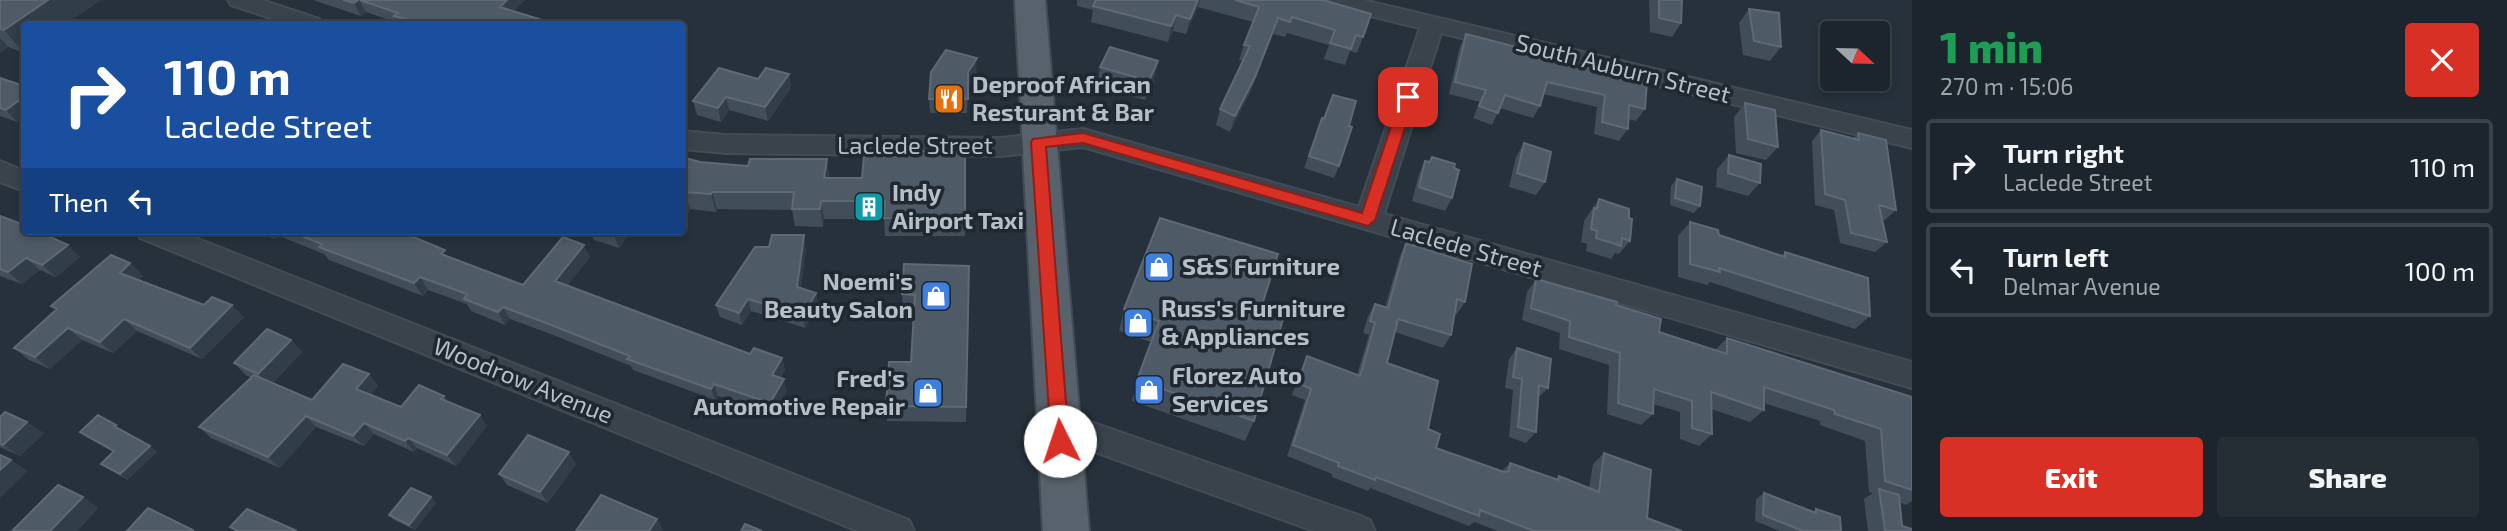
<!DOCTYPE html>
<html lang="en">
<head>
<meta charset="utf-8">
<style>
  body { margin:0; font-family:"Exo 2",sans-serif; background:#252d35; color:#f1f3f6; height:100vh; display:flex; flex-direction:column; font-size:26px; white-space:nowrap }
  * { box-sizing:border-box; margin:0 }
  p { font-size:23px; color:#a0a5aa }
  .icon { flex:none; width:38px; height:38px; fill:none; stroke:currentColor; stroke-width:2; stroke-linecap:round; stroke-linejoin:round }
  .map { position:relative; flex:1; overflow:hidden }
  .drawer { display:flex; flex-direction:column; background:#1c252d; width:595px }
  .drawer>* { flex:none }
  .top-card { position:absolute; left:21px; top:21px; width:665px; height:214px; border-radius:7px; box-shadow:0 4px 10px #0003,0 0 0 2px #3a4249; background:#1a4fa0; color:#fff; overflow:hidden }
  .needle { width:46px; rotate:112deg }
  .controls { position:absolute; left:1820px; top:21px; display:grid; gap:14px }
  .controls a { display:grid; place-items:center; width:70px; height:70px; border-radius:7px; background:#1c252d; box-shadow:0 4px 10px #0003,0 0 0 2px #3a4249; font-size:35px }
  .pin { position:absolute; display:grid; place-items:center; width:60px; height:60px; color:#fff; margin:-30px; border-radius:14px; box-shadow:0 4px 10px #0006 }
  .me { position:absolute; width:77px; margin:-38px; rotate:356deg; stroke-linejoin:round; filter:drop-shadow(0 0 5px #0008) }
  .turn { display:flex; align-items:center; gap:24px; height:147px; padding:0 28px; font-size:32px }
  .turn .icon { width:91px; height:91px; stroke-width:2.5 }
  .turn b { display:block; font-size:49px; line-height:60px }
  .then { display:flex; align-items:center; height:66px; padding:0 28px; background:#0003; gap:14px; font-size:26px }
  .round { display:grid; place-items:center; flex:none; width:74px; height:74px; border-radius:7px; background:#252d35 }
  .headline { display:flex; align-items:center; justify-content:space-between; height:119px; padding:0 28px }
  h1 { font-size:42px; font-weight:800; line-height:52px; color:#1e9e55 }
  .action { display:flex; gap:14px; margin-top:auto; padding:14px 28px }
  .action a { flex:1; height:80px; border-radius:7px; background:#d93025; color:#fff; font-size:28px; font-weight:800; line-height:80px; text-align:center }
  .action a+a { background:#252d35; color:#f1f3f6 }
  ul { padding:0; list-style:none }
  li { display:flex; align-items:center; gap:21px; height:94px; margin:0 14px 10px; padding:0 14px; border:4px solid #3a4249; border-radius:7px }
  li div { flex:1 }
  li b { display:block; font-size:26px }
  li em { font-style:normal }
  main { display:flex; flex:1; min-height:0 }
  .map>svg:first-child { display:block }
  .lines { fill:none; stroke-linecap:round; stroke-linejoin:round }
  .street-casing { stroke:#434c55; stroke-width:4 }
  .primary-casing { stroke:#434c55; stroke-width:4 }
  .street { fill:#3a434c; fill-rule:evenodd }
  .primary { fill:#58626c; fill-rule:evenodd }
  .wall { fill:#424d5a }
  .shaded-wall { fill:#313d49 }
  .building { fill:#4e5a66; stroke:#5e6975; stroke-width:2 }
  .route { fill:#d93025; stroke:#8d1f18; stroke-width:2 }
  .labels { text-anchor:middle; stroke-width:7; stroke-linejoin:round; paint-order:stroke }
  .street-label { font-size:24px; fill:#b6bec7; stroke:#1f2831 }
  .poi-label { font-size:24px; font-weight:bold; fill:#b6bec7; stroke:#1f2831; text-anchor:start }
</style>
</head>
<body>
<main>
<div class="map">
<svg width="1912" height="531" viewBox="0 0 1912 531">
  <rect width="100%" height="100%" fill="#26313c"/>
  <g class="lines">
    <g class="street-casing">
      <path id="street" d="M228 0H262L319 19 322 24H289L231 5Z
        M1322 0H1363L1912 130V148L1441 33 1384 214 1912 362V388L1083 147 1001 156 726 153 682 149V131L726 135 1001 138 1083 129 1359 207 1420 28 1325 5Z
        M0 161 24 171V191L0 182Z
        M136 231H178L909 520 914 531H858L140 238Z
        M1059 411 1358 515 1370 520 1375 531H1314L1048 435 1043 425 1048 415Z"/>
    </g>
    <g class="primary-casing">
      <path id="primary" d="M1015 0H1045L1089 531H1043Z"/>
    </g>
    <use href="#street" class="street"/>
    <use href="#primary" class="primary"/>
  </g>
  <path class="wall" d="M0 0H101L65 24H24V53L8 47 0 53Z
    M313 0H525L513 11 542 20 544 24H399L398 23 366 12 361 16Z
    M1077 0H1323L1363 37 1357 53 1350 51 1345 65 1324 59 1329 45 1287 33 1285 37 1273 34 1250 93 1230 132 1216 125 1220 109 1243 61 1239 60 1244 45 1253 22 1198 7 1186 34 1173 31 1168 42 1091 22 1093 10 1077 6Z
    M1649 0H1682L1681 23 1672 37 1650 32Z
    M1749 9 1781 47 1770 61 1743 55 1739 23Z
    M1466 34 1645 109 1636 121 1628 119V129L1619 141 1594 134 1597 107 1543 94 1540 106 1533 118 1500 108 1492 125 1473 118 1480 102 1449 94 1460 46Z
    M1100 67 1154 81 1145 100 1097 87Z
    M976 72 968 86 967 113H930L929 99Z
    M789 74 791 88 768 121 729 110 721 122 697 115 693 101 758 79Z
    M0 78 24 86V116L17 122 0 116Z
    M1850 79H1865L1863 82Z
    M1745 103 1778 147 1766 160 1736 153 1734 117Z
    M1322 118 1349 126 1339 166 1334 178 1304 168Z
    M1821 130 1853 139 1858 133 1896 210 1885 220H1882L1887 242 1875 252 1840 243 1834 210 1815 205 1812 141Z
    M1524 143 1545 182 1536 195 1509 187 1516 157Z
    M965 152V236H885L884 219H824L823 227 795 226 792 210 717 209 716 212 690 209 686 220H682V157L700 162 748 166 827 159 829 178H862L911 156Z
    M1729 155 1760 183 1748 196 1716 187 1717 169Z
    M1432 157 1454 168 1452 198 1445 211 1412 201 1419 174 1425 161H1429Z
    M1677 179 1700 206 1694 213 1670 205 1671 186Z
    M1599 199 1629 218 1630 241 1619 254 1615 253 1611 259 1586 251 1587 244 1581 242 1584 221Z
    M0 216 80 257 56 277 40 270 22 284 0 276Z
    M1690 222 1719 235 1781 256 1785 252 1870 316 1855 329 1710 282 1707 285 1678 277V236Z
    M253 231H408L406 234 448 256 523 285 590 257 567 286 750 354 782 358 785 370 780 378 787 391 773 415 718 396 715 400 633 370 631 366 548 333 510 319 505 325 471 311 467 304 428 290 423 296 329 260 324 254 279 236 275 239Z
    M590 231H631L619 248 594 240Z
    M1406 243 1465 302 1457 314 1454 313 1451 335 1443 348 1395 332 1387 363 1428 429 1436 448 1502 471 1510 463 1556 479 1559 476 1589 488 1593 464 1604 453 1647 518 1682 531H1498L1474 522 1469 526 1370 488 1368 491 1332 477V474L1287 456 1305 400 1292 395 1302 368 1307 356 1357 375 1369 335 1363 333 1368 316 1375 304 1385 307 1400 256Z
    M806 248 801 288 816 293 818 305 805 328 751 311 742 325 720 317 716 305Z
    M130 263 143 276 138 280 204 305 244 317 202 359 137 331 113 353 82 340 50 369 29 360 14 348 56 310 51 306Z
    M969 266 966 422 887 421 886 406 911 362 914 310H903L902 294Z
    M1536 279 1616 305 1659 332 1715 350 1727 338 1912 397V501L1906 505 1900 502 1902 526 1912 531H1868L1864 499 1873 493 1869 492 1865 441 1820 425V421L1764 403V410L1750 422 1711 409 1712 434 1699 446 1680 439V412L1653 404V414L1641 425 1607 414 1609 365 1559 349 1560 333 1522 320 1527 292Z
    M1262 305 1254 421 1245 441 1132 401 1137 380 1151 342 1119 331 1124 309Z
    M291 340 302 352 273 383 312 400 369 374 378 386 370 395 401 407 444 396 448 402 487 426 456 466 417 448 414 452 374 434 364 446 316 427 280 468 211 438 199 427 251 378 246 375 234 363Z
    M1517 348 1548 388 1538 398 1536 432 1526 443 1509 437 1513 390 1505 388 1509 359Z
    M0 417 44 433 20 456 0 447Z
    M123 431 157 452 127 480 101 464 113 452 88 438 80 432Z
    M576 464 548 503 507 485 499 474Z
    M1764 493 1812 512 1816 509 1841 531H1780L1755 521 1756 499Z
    M431 497 436 503 415 530 394 520 389 515Z"/>
  <path class="shaded-wall" d="M48 0H101L65 24H24V53L4 30Z
    M358 0H359L366 12 361 16 354 3Z
    M507 0H525L505 20 500 7Z
    M1198 0H1200L1198 7 1186 34 1190 19Z
    M1176 15 1173 31 1168 42 1171 26Z
    M1278 18 1273 34 1250 93 1230 132 1235 116Z
    M0 38 8 47 0 53Z
    M977 58 976 72 968 86V72Z
    M1158 61 1154 81 1145 100 1149 81Z
    M789 74 791 88 768 121 765 107Z
    M726 97 729 110 721 122 718 108Z
    M18 101 24 108V116L17 122 6 110Z
    M827 159 829 177 827 196 824 178Z
    M684 192 690 209 686 220 682 210V197Z
    M712 192 717 209 716 212 711 194Z
    M821 201 824 219 823 227 820 209Z
    M268 231H275L279 236 275 239Z
    M612 231H631L619 248Z
    M804 235 806 248 799 299 797 287Z
    M68 245 80 257 56 277 42 265Z
    M584 245 590 257 561 294 555 281Z
    M26 258 40 270 22 284 8 272Z
    M130 263 143 276 132 285 120 273Z
    M420 277 428 290 423 296 414 283Z
    M816 293 818 305 805 328 803 316Z
    M748 299 751 311 742 325 739 313Z
    M232 305 244 317 202 359 190 348Z
    M503 307 510 319 505 325 498 312Z
    M124 319 137 331 113 353 100 342Z
    M68 328 82 340 50 369 35 357Z
    M291 340 302 352 270 386 258 374Z
    M782 358 785 370 775 387 772 375Z
    M369 374 378 386 366 400 356 389Z
    M784 379 787 391 773 415 770 403Z
    M714 384 718 396 715 400 711 389Z
    M480 415 487 426 456 466 447 455Z
    M306 416 316 427 280 468 268 457Z
    M27 422 44 433 20 456 3 445Z
    M364 423 374 434 364 446 353 436Z
    M408 438 417 448 414 452 405 441Z
    M150 446 157 452 127 480 120 474Z
    M569 452 576 464 548 503 540 492Z
    M11 460 28 471 0 498V470Z
    M83 497 99 508 77 531H50Z
    M431 497 436 503 415 530 409 525Z
    M657 519 663 530 662 531H649Z"/>
  <path class="building" d="M0 0H48L4 30 0 29Z
    M343 0H358L354 3Z
    M360 0H507L500 7 542 20 537 24H426L394 16 398 13Z
    M1096 0H1198L1190 19 1176 15 1171 26 1093 6Z
    M1235 0H1323L1371 14 1363 37 1356 35 1351 49 1330 43 1335 30 1292 17 1290 22 1278 18 1255 77 1235 116 1220 109 1250 46 1244 45 1259 7Z
    M1659 0H1682L1681 23 1659 18Z
    M1749 9 1779 13 1781 47 1754 41Z
    M1466 34 1647 81 1645 109 1629 105 1628 129 1602 122 1605 95 1547 82 1540 106 1505 95 1498 113 1479 106 1486 90 1455 82Z
    M1110 47 1158 61 1149 81 1100 67Z
    M946 50 977 58 968 72V99H929L931 72Z
    M719 68 758 79 766 68 789 74 765 107 726 97 718 108 693 101Z
    M0 78 24 86V104L18 101 6 110 0 108Z
    M1333 95 1356 101 1349 126 1352 127 1339 166 1309 156 1322 118 1324 119Z
    M1745 103 1775 110 1778 147 1748 139Z
    M1821 130 1859 140 1858 133 1886 140 1896 210 1879 205 1887 242 1851 233 1845 200 1825 194Z
    M1524 143 1551 152 1545 182 1517 173Z
    M911 151 965 152V219L884 218 885 201H821L820 209H792L794 192H712L711 194 684 192 682 197V157L700 162 748 166 750 159H827L824 178H862L864 156H911Z
    M1729 155 1761 164 1760 183 1728 173Z
    M1432 157 1455 164 1454 168 1459 170 1452 198 1419 187 1425 161 1430 162Z
    M1677 179 1702 187 1700 206 1675 198Z
    M1599 199 1629 209V218L1632 219 1630 241 1622 238 1621 246 1596 238 1597 231 1591 229 1594 208 1597 209Z
    M0 216 24 225V231H37L68 245 42 265 26 258 8 272 0 269Z
    M1160 218 1278 254 1262 305 1285 312 1254 421 1137 380 1159 321 1124 309Z
    M1690 222 1718 230 1719 235 1785 257V252L1868 278 1870 316 1719 268 1720 272 1690 264Z
    M289 231H399L445 250 441 254 523 285 563 237 584 245 555 281 750 354 754 348 782 358 772 375 784 379 770 403 714 384 711 389 627 359 630 356 541 321 503 307 498 312 464 299 467 294 420 277 414 283 319 247 322 244Z
    M772 235H804L797 287 816 293 803 316 748 299 739 313 716 305 755 247H769Z
    M1406 243 1472 264 1465 302 1457 299 1451 335 1398 319 1387 363 1438 381 1428 429 1440 434 1436 448 1504 472 1509 471 1510 463 1558 480 1559 476 1599 492 1604 453 1651 470 1647 518 1682 531H1534L1480 510 1479 516 1376 477 1375 480 1338 466 1339 463 1293 445 1311 389 1298 383 1307 356 1360 376 1375 323 1370 321 1375 304 1388 308Z
    M111 255 130 263 120 273 204 305 212 297 232 305 190 348 124 319 100 342 68 328 35 357 14 348 57 309 51 306Z
    M904 264 969 266 966 407 886 406 889 362H911L915 295 902 294Z
    M1536 279 1617 302 1616 305 1661 319 1659 332 1727 354V338L1912 397V490L1885 481 1881 429 1835 414 1834 410 1764 387V410L1711 392 1712 434 1692 428V401L1654 389 1653 414 1618 403 1620 353 1569 337 1570 321 1531 308Z
    M267 329 291 340 258 374 234 363Z
    M1517 348 1551 359 1548 388 1539 385 1536 432 1518 427 1522 379 1513 377Z
    M343 364 369 374 356 389 401 407 419 385 444 396 441 399 480 415 447 455 408 438 405 441 364 423 353 436 306 416 268 457 199 427 254 375 312 400Z
    M5 412 27 422 3 445 0 443V417Z
    M98 415 116 425 114 426 150 446 120 474 101 464 114 451 80 432Z
    M528 435 569 452 540 492 499 474Z
    M0 455 11 460 0 470Z
    M58 485 83 497 50 531H12Z
    M411 488 431 497 409 525 389 515Z
    M1879 489 1899 495 1902 526 1912 529V531H1885Z
    M1764 493 1816 513V509L1840 517 1841 531H1803L1763 515Z
    M601 495 657 519 649 531H576Z
    M148 508 193 530V531H127Z
    M247 509 297 531H238L230 527Z
    M745 524 762 531H741Z"/>
  <path class="route" d="M1408 92 1415 97 1375 220 1368 226 1083 143 1046 147 1069 441 1067 446 1060 449 1054 446 1051 441 1031 142 1033 139 1083 133 1362 213 1401 97Z"/>
  <defs>
    <g id="restaurant-square" transform="scale(1.575)"><rect x="-9" y="-9" width="18" height="18" rx="4" fill="#e8710a" stroke="#1f2831"/><path d="M-5-6h1v4h1v-4h1v4h1v-4h1v5L-1.5 .5V6h-2V.5L-5-1ZM5-6V6H3V1.5H1.5Q1.5-4 5-6Z" fill="#fff"/></g>
    <g id="building-square" transform="scale(1.575)"><rect x="-9" y="-9" width="18" height="18" rx="4" fill="#0f9aa8" stroke="#1f2831"/><path d="M-4-6H4V6H1V3H-1V6H-4ZM-2.5-4.3h1.7v1.8h-1.7ZM.8-4.3h1.7v1.8H.8ZM-2.5-1h1.7V.8h-1.7ZM.8-1h1.7V.8H.8Z" fill="#fff"/></g>
    <g id="shop-square" transform="scale(1.575)"><rect x="-9" y="-9" width="18" height="18" rx="4" fill="#3f7fe0" stroke="#1f2831"/><path d="M-5-2.5h2.3a2.7 3.5 0 0 1 5.4 0H5L5.5 6h-11ZM-1.5-2.5h3a1.5 2.3 0 0 0-3 0Z" fill="#fff"/></g>
  </defs>
  <g fill-rule="evenodd">
    <use href="#restaurant-square" x="949" y="99"/>
    <use href="#building-square" x="869" y="207"/>
    <use href="#shop-square" x="1159" y="267"/>
    <use href="#shop-square" x="936" y="296"/>
    <use href="#shop-square" x="1138" y="323"/>
    <use href="#shop-square" x="1149" y="390"/>
    <use href="#shop-square" x="928" y="393"/>
  </g>
  <g class="labels">
    <g class="street-label">
      <text transform="translate(1623 69) rotate(14)" y="8">South Auburn Street</text>
      <text x="915" y="154">Laclede Street</text>
      <text transform="translate(1466 248) rotate(16)" y="8">Laclede Street</text>
      <text transform="translate(523 381) rotate(22)" y="8">Woodrow Avenue</text>
    </g>
    <g class="poi-label">
      <text x="972" y="93">Deproof African<tspan x="972" dy="28">Resturant &amp; Bar</tspan></text>
      <text x="892" y="201">Indy<tspan x="892" dy="28">Airport Taxi</tspan></text>
      <text x="1182" y="275">S&amp;S Furniture</text>
      <text x="913" y="290" text-anchor="end">Noemi's<tspan x="913" dy="28">Beauty Salon</tspan></text>
      <text x="1161" y="317">Russ's Furniture<tspan x="1161" dy="28">&amp; Appliances</tspan></text>
      <text x="1172" y="384">Florez Auto<tspan x="1172" dy="28">Services</tspan></text>
      <text x="905" y="387" text-anchor="end">Fred's<tspan x="905" dy="28">Automotive Repair</tspan></text>
    </g>
  </g>
</svg>
<div class="controls">
<a><svg class="needle" viewBox="-14 -14 28 28"><path d="M0-13l5 13h-10z" fill="#e53935"/><path d="M0 13l5-13h-10z" fill="#a0a5aa"/></svg></a>
</div>
<div class="pin" style="left:1408px;top:97px;background:#d93025"><svg class="icon" aria-label="arrive" viewBox="0 0 24 24"><path d="M6 21V4h12l-3 4 3 4H6"/></svg></div>
<svg class="me" style="left:1060px;top:441px" viewBox="-20 -20 40 40"><circle r="19" fill="#fff"/><path d="M0-13L10 11 0 6-10 11z" fill="#d93025"/></svg>
<div class="top-card">
<div class="turn"><svg class="icon" aria-label="right" viewBox="0 0 24 24"><path d="M7 20v-9h11M14 6l5 5-5 5"/></svg><div><b>110 m</b>Laclede Street</div></div>
<div class="then">Then<svg class="icon" aria-label="left" viewBox="0 0 24 24"><path d="M17 20v-9H6M10 6l-5 5 5 5"/></svg></div>
</div>
</div>
<section class="drawer">
<div class="headline"><div><h1>1 min</h1><p>270 m · 15:06</p></div><a class="round" style="background:#d93025;color:#fff"><svg class="icon" aria-label="close" viewBox="0 0 24 24"><path d="M6 6l12 12M18 6L6 18"/></svg></a></div>
<ul>
<li><svg class="icon" aria-label="right" viewBox="0 0 24 24"><path d="M7 20v-9h11M14 6l5 5-5 5"/></svg><div><b>Turn right</b><p>Laclede Street</p></div><em>110 m</em></li>
<li><svg class="icon" aria-label="left" viewBox="0 0 24 24"><path d="M17 20v-9H6M10 6l-5 5 5 5"/></svg><div><b>Turn left</b><p>Delmar Avenue</p></div><em>100 m</em></li>
</ul>
<div class="action"><a>Exit</a><a>Share</a></div>
</section>
</main>
</body>
</html>
